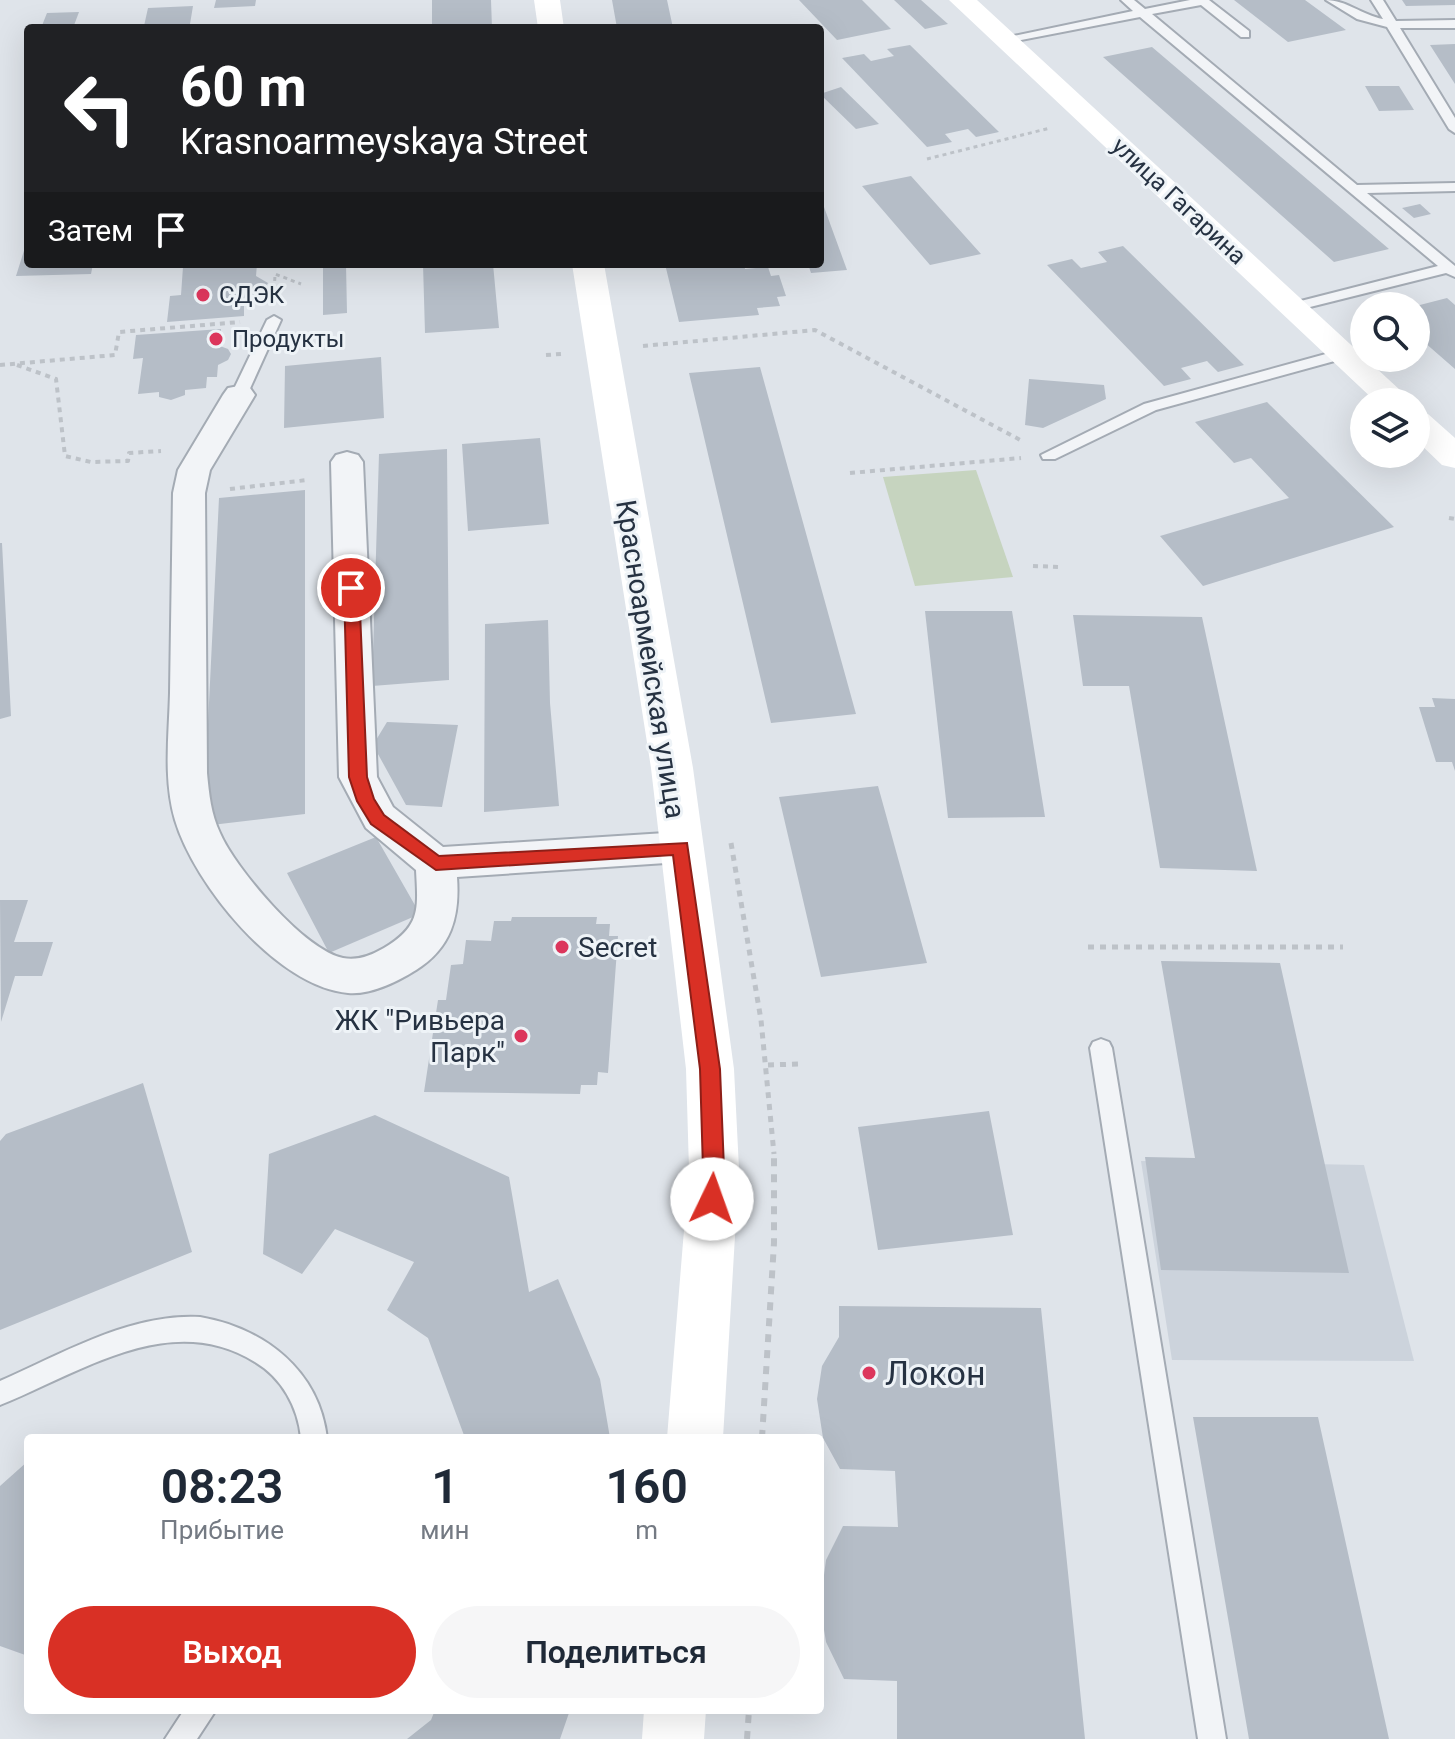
<!DOCTYPE html>
<html lang="ru">
<head>
<meta charset="utf-8">
<style>
  body { margin:0; font-family:Roboto,sans-serif; background:#f6f6f7; color:#1f2937; height:100vh; display:flex; flex-direction:column; font-size:30px; white-space:nowrap }
  * { box-sizing:border-box; margin:0 }
  p { font-size:26px; color:#747a83 }
  .icon { flex:none; width:44px; height:44px; fill:none; stroke:currentColor; stroke-width:2; stroke-linecap:round; stroke-linejoin:round }
  .map { position:relative; flex:1; overflow:hidden }
  .sheet { position:absolute; left:24px; top:1434px; width:800px; height:280px; display:flex; flex-direction:column; background:#fff; border-radius:8px; box-shadow:0 8px 32px #0002 }
  .sheet>* { flex:none }
  .guide { position:absolute; left:24px; top:24px; width:800px; height:244px; border-radius:8px; box-shadow:0 8px 32px #0002; background:#202124; color:#fff; overflow:hidden }
  .tools { position:absolute; left:1350px; top:292px; display:grid; gap:16px }
  .tools a { display:grid; place-items:center; width:80px; height:80px; border-radius:50%; background:#fff; box-shadow:0 8px 32px #0002; font-size:40px }
  .pin { position:absolute; display:grid; place-items:center; width:68px; height:68px; color:#fff; margin:-34px; border:4px solid #fff; border-radius:50%; box-shadow:0 2px 8px #0007 }
  .me { position:absolute; width:88px; margin:-44px; rotate:3deg; stroke-linejoin:round; filter:drop-shadow(0 0 6px #0008) }
  .turn { display:flex; align-items:center; gap:28px; height:168px; padding:0 24px; font-size:36px }
  .turn .icon { width:104px; height:104px; stroke-width:2.5 }
  .turn b { display:block; font-size:56px; line-height:68px }
  .then { display:flex; align-items:center; height:76px; padding:0 24px; background:#0003; gap:16px; font-size:30px }
  .eta { display:flex; justify-content:space-evenly; align-items:center; height:136px; text-align:center }
  .eta b { font-size:48px; font-weight:600; line-height:56px }
  .action { display:flex; gap:16px; margin-top:auto; padding:16px 24px }
  .action a { flex:1; height:92px; border-radius:48px; background:#d93025; color:#fff; font-size:32px; font-weight:600; line-height:92px; text-align:center }
  .action a+a { background:#f6f6f7; color:#1f2937 }
  .map>svg:first-child { display:block }
  .built { fill:#ccd3dc }
  .green { fill:#c6d4bf }
  .building { fill:#b5bdc7 }
  .lines { fill:none; stroke-linecap:round; stroke-linejoin:round }
  .lane-casing { stroke:#a4abb4; stroke-width:4 }
  .street-casing { stroke:#a4abb4; stroke-width:4 }
  .path-far3 { stroke:#bdc2c8; stroke-width:3; stroke-dasharray:4 4; stroke-linecap:butt }
  .path-far2 { stroke:#bdc2c8; stroke-width:4; stroke-dasharray:5 5; stroke-linecap:butt }
  .path-far1 { stroke:#bdc2c8; stroke-width:5; stroke-dasharray:6 6; stroke-linecap:butt }
  .path { stroke:#bdc2c8; stroke-width:6; stroke-dasharray:8 8; stroke-linecap:butt }
  .lane { fill:#f2f4f7; fill-rule:evenodd }
  .street { fill:#f2f4f7; fill-rule:evenodd }
  .secondary { fill:#fff; fill-rule:evenodd }
  .route { fill:#d93025; stroke:#8d1f18; stroke-width:2 }
  .poi-dot { fill:#dc365c; stroke:#eef3f7; stroke-width:3 }
  .labels { text-anchor:middle; stroke-width:6; stroke-linejoin:round; paint-order:stroke }
  .far-street-label { font-size:24px; fill:#263242; stroke:#eef3f7 }
  .far-poi-label { font-size:24px; fill:#263242; stroke:#eef3f7; text-anchor:start }
  .street-label { font-size:28px; fill:#263242; stroke:#eef3f7 }
  .poi-label { font-size:28px; fill:#263242; stroke:#eef3f7; text-anchor:start }
  .near-poi-label { font-size:34px; fill:#263242; stroke:#eef3f7; text-anchor:start }
</style>
</head>
<body>
<div class="map">
<svg width="1455" height="1739" viewBox="0 0 1455 1739">
  <rect width="100%" height="100%" fill="#dfe4ea"/>
  <path class="built" d="M1141 1161 1364 1165 1414 1361 1172 1360Z"/>
  <path class="green" d="M976 470 1013 577 915 586 883 477Z"/>
  <path class="building" d="M216 0H256L255 6 214 8Z
    M432 0H491L492 28H432Z
    M612 0H667L673 28H617Z
    M799 0H862L891 29 837 40Z
    M894 0H921L948 24 925 29Z
    M1234 0H1305L1346 30 1288 42Z
    M1402 0H1455V5L1406 6Z
    M193 6 190 24H174V28H164L165 25 144 26 148 8Z
    M79 12 73 28H41L47 13Z
    M1455 44V84L1430 45Z
    M910 45 999 132 976 137 968 129 945 134 952 142 927 147 842 58 864 54 871 61 894 56 887 49Z
    M1152 47 1281 157 1389 249 1334 262 1103 57Z
    M1365 86H1399L1414 110 1379 111Z
    M841 87 879 124 856 129 820 94Z
    M911 176 981 254 930 265 862 186Z
    M820 196 847 270 811 273 808 264H820Z
    M1420 204 1431 214 1414 218 1402 208Z
    M27 241 28 264H93L91 274 16 276Z
    M1123 246 1244 365 1218 372 1207 361 1181 368 1191 379 1164 386 1047 265 1072 259 1081 268 1107 262 1098 252Z
    M206 264H257L256 276 268 283 265 288 255 292V302L244 303V316L167 322 170 296 181 295 183 267Z
    M323 264H346L347 313 323 315Z
    M423 264H493L499 328 425 333Z
    M665 264H744L745 269 768 267 771 276 779 275 786 296 777 297 780 306 757 308 759 315 679 322Z
    M1447 298 1455 305V369L1416 335V306Z
    M221 329 220 346 228 349 231 354 228 360 218 365 217 377H207L206 388 185 390V395L171 400 159 397V392L138 394 143 358 133 359 136 335Z
    M381 357 384 418 284 428 285 366Z
    M760 367 856 714 771 723 689 373Z
    M1029 379 1104 385 1106 399 1043 428 1025 425Z
    M1267 402 1394 527 1203 586 1160 536 1289 498 1251 458 1234 463 1195 422Z
    M540 438 549 524 468 531 462 444Z
    M447 449 449 680 372 686 379 454Z
    M305 490V814L203 826 219 498Z
    M0 543H2L11 716 0 719Z
    M925 611H1012L1045 817 948 818Z
    M1073 615 1202 617 1257 871 1160 868 1129 686H1083Z
    M548 620 550 703 559 806 484 812 485 624Z
    M1432 698 1455 699V771L1452 762H1436L1419 707H1435Z
    M387 722 458 725 442 807 406 805 373 745Z
    M878 786 927 963 821 977 779 797Z
    M376 837 420 914 329 953 287 873Z
    M0 900H28L14 942H53L42 976H15L1 1022Z
    M512 917H597L596 924H610L609 936H618L608 1073 598 1072 597 1085H581L580 1094 424 1092 438 1000H446L451 965 463 964 466 940 491 941 494 921H511Z
    M1161 961 1280 963 1349 1273 1161 1270 1145 1157 1195 1158Z
    M143 1083 192 1252 0 1330V1141L6 1134Z
    M989 1111 1013 1235 878 1250 858 1127Z
    M375 1115 509 1177 529 1292 558 1279 600 1379 610 1438H465L428 1338 387 1310 414 1262 335 1229 302 1274 263 1254 269 1154Z
    M839 1306 1041 1308 1085 1739H897V1681L844 1679 826 1642 820 1605 826 1560 843 1526 898 1527 895 1471 840 1469 823 1438 817 1399 822 1366 839 1337Z
    M1193 1417H1318L1389 1739H1249Z
    M28 1461V1656L0 1646V1486Z
    M435 1710H570L560 1739H407L431 1720Z"/>
  <g class="lines">
    <g class="lane-casing">
      <path id="lane" d="M1121 0H1134L1145 9 1190 0H1209L1249 31V37H1241L1201 5 1152 14 1357 185 1455 183V191L1367 193 1455 266V277L1446 273 1294 311 1289 310V304L1438 266 1140 17 1005 43 999 39 1133 11Z
        M1326 0C1346 0 1362 15 1383 19L1371 0H1383L1396 21 1455 20V28H1400L1455 118V133L1449 129 1387 27 1357 19Z
        M274 316 281 320 247 395 244 398H234L231 395 267 320Z
        M1344 349 1349 351V357L1156 410 1055 459H1043L1041 455 1144 404Z
        M1101 1039 1109 1042 1112 1048 1226 1739H1198L1090 1048 1093 1042Z
        M200 1317C264 1328 319 1370 327 1438H301C298 1407 282 1378 255 1362 170 1309 80 1373 0 1405V1381C62 1354 130 1313 200 1317Z
        M184 1710H216L197 1739H165Z"/>
    </g>
    <g class="street-casing">
      <path id="street" d="M239 386 250 388 255 395 210 470 205 493 207 773C209 794 211 814 220 833 235 868 305 951 343 958 358 961 372 955 384 948 421 926 418 909 416 870L366 828 339 777 331 462 336 455 347 452 358 455 363 462 377 777 393 807 443 847 681 832 695 836 701 847 695 858 681 862 457 877C460 917 451 948 416 970 397 982 370 995 348 993 277 987 194 884 175 820 163 779 169 734 170 693 171 626 172 560 173 493L178 470 223 395 228 388Z"/>
    </g>
    <path class="path-far3" d="M927 159 1050 128
      M274 297 275 274 301 284"/>
    <path class="path-far2" d="M643 346 815 330 1024 442
      M546 355 561 354
      M0 365 115 355 119 332 240 322
      M17 365 56 379 65 456 91 462 128 461 129 453 161 451
      M850 473 1021 458
      M230 489 307 480
      M1449 518 1455 519
      M1033 566 1060 567"/>
    <path class="path-far1" d="M731 843 761 1020 774 1154
      M1088 947H1343
      M768 1065 798 1064"/>
    <path class="path" d="M762 1438 774 1243V1152
      M747 1739 749 1710"/>
    <use href="#lane" class="lane"/>
    <use href="#street" class="street"/>
    <path class="secondary" d="M534 0H560L564 28H538Z
      M949 0H977L1413 402H1376Z
      M572 264H604L693 768 734 1069 739 1169 723 1438H667L689 1169 686 1069 651 768Z
      M1416 410 1428 414 1455 438V468L1442 465 1416 440Z
      M644 1710H706L704 1739H642Z"/>
  </g>
  <path class="route" d="M351 583 359 588 367 777 374 799 384 815 439 856 687 843 720 1069 724 1169 719 1205 712 1208 704 1205 701 1199 703 1169 700 1069 673 855 436 870 371 824 357 801 349 777 344 588Z"/>
  <g class="poi-dot">
    <circle cx="203" cy="295" r="8"/>
    <circle cx="216" cy="339" r="8"/>
    <circle cx="562" cy="947" r="8"/>
    <circle cx="521" cy="1036" r="8"/>
    <circle cx="869" cy="1373" r="8"/>
  </g>
  <g class="labels">
    <g class="far-street-label">
      <text transform="translate(1179 201) rotate(43)" y="8">улица Гагарина</text>
    </g>
    <g class="far-poi-label">
      <text x="219" y="303">СДЭК</text>
      <text x="232" y="347">Продукты</text>
    </g>
    <g class="street-label">
      <text transform="translate(651 659) rotate(81)" y="10">Красноармейская улица</text>
    </g>
    <g class="poi-label">
      <text x="578" y="957">Secret</text>
      <text x="505" y="1030" text-anchor="end">ЖК "Ривьера<tspan x="505" dy="32">Парк"</tspan></text>
    </g>
    <g class="near-poi-label">
      <text x="885" y="1385">Локон</text>
    </g>
  </g>
</svg>
<div class="tools">
<a><svg class="icon" aria-label="search" viewBox="0 0 24 24"><circle cx="10" cy="10" r="6"/><path d="M15 15l6 6"/></svg></a>
<a><svg class="icon" aria-label="layers" viewBox="0 0 24 24"><path d="M12 4l9 5-9 5-9-5zM3 14l9 5 9-5"/></svg></a>
</div>
<div class="pin" style="left:351px;top:588px;background:#d93025"><svg class="icon" aria-label="arrive" viewBox="0 0 24 24"><path d="M6 21V4h12l-3 4 3 4H6"/></svg></div>
<svg class="me" style="left:712px;top:1199px" viewBox="-20 -20 40 40"><circle r="19" fill="#fff"/><path d="M0-13L10 11 0 6-10 11z" fill="#d93025"/></svg>
<div class="guide">
<div class="turn"><svg class="icon" aria-label="left" viewBox="0 0 24 24"><path d="M17 20v-9H6M10 6l-5 5 5 5"/></svg><div><b>60 m</b>Krasnoarmeyskaya Street</div></div>
<div class="then">Затем<svg class="icon" aria-label="arrive" viewBox="0 0 24 24"><path d="M6 21V4h12l-3 4 3 4H6"/></svg></div>
</div>
<section class="sheet">
<div class="eta">
<div><b>08:23</b><p>Прибытие</p></div>
<div><b>1</b><p>мин</p></div>
<div><b>160</b><p>m</p></div>
</div>
<div class="action"><a>Выход</a><a>Поделиться</a></div>
</section>
</div>
</body>
</html>
